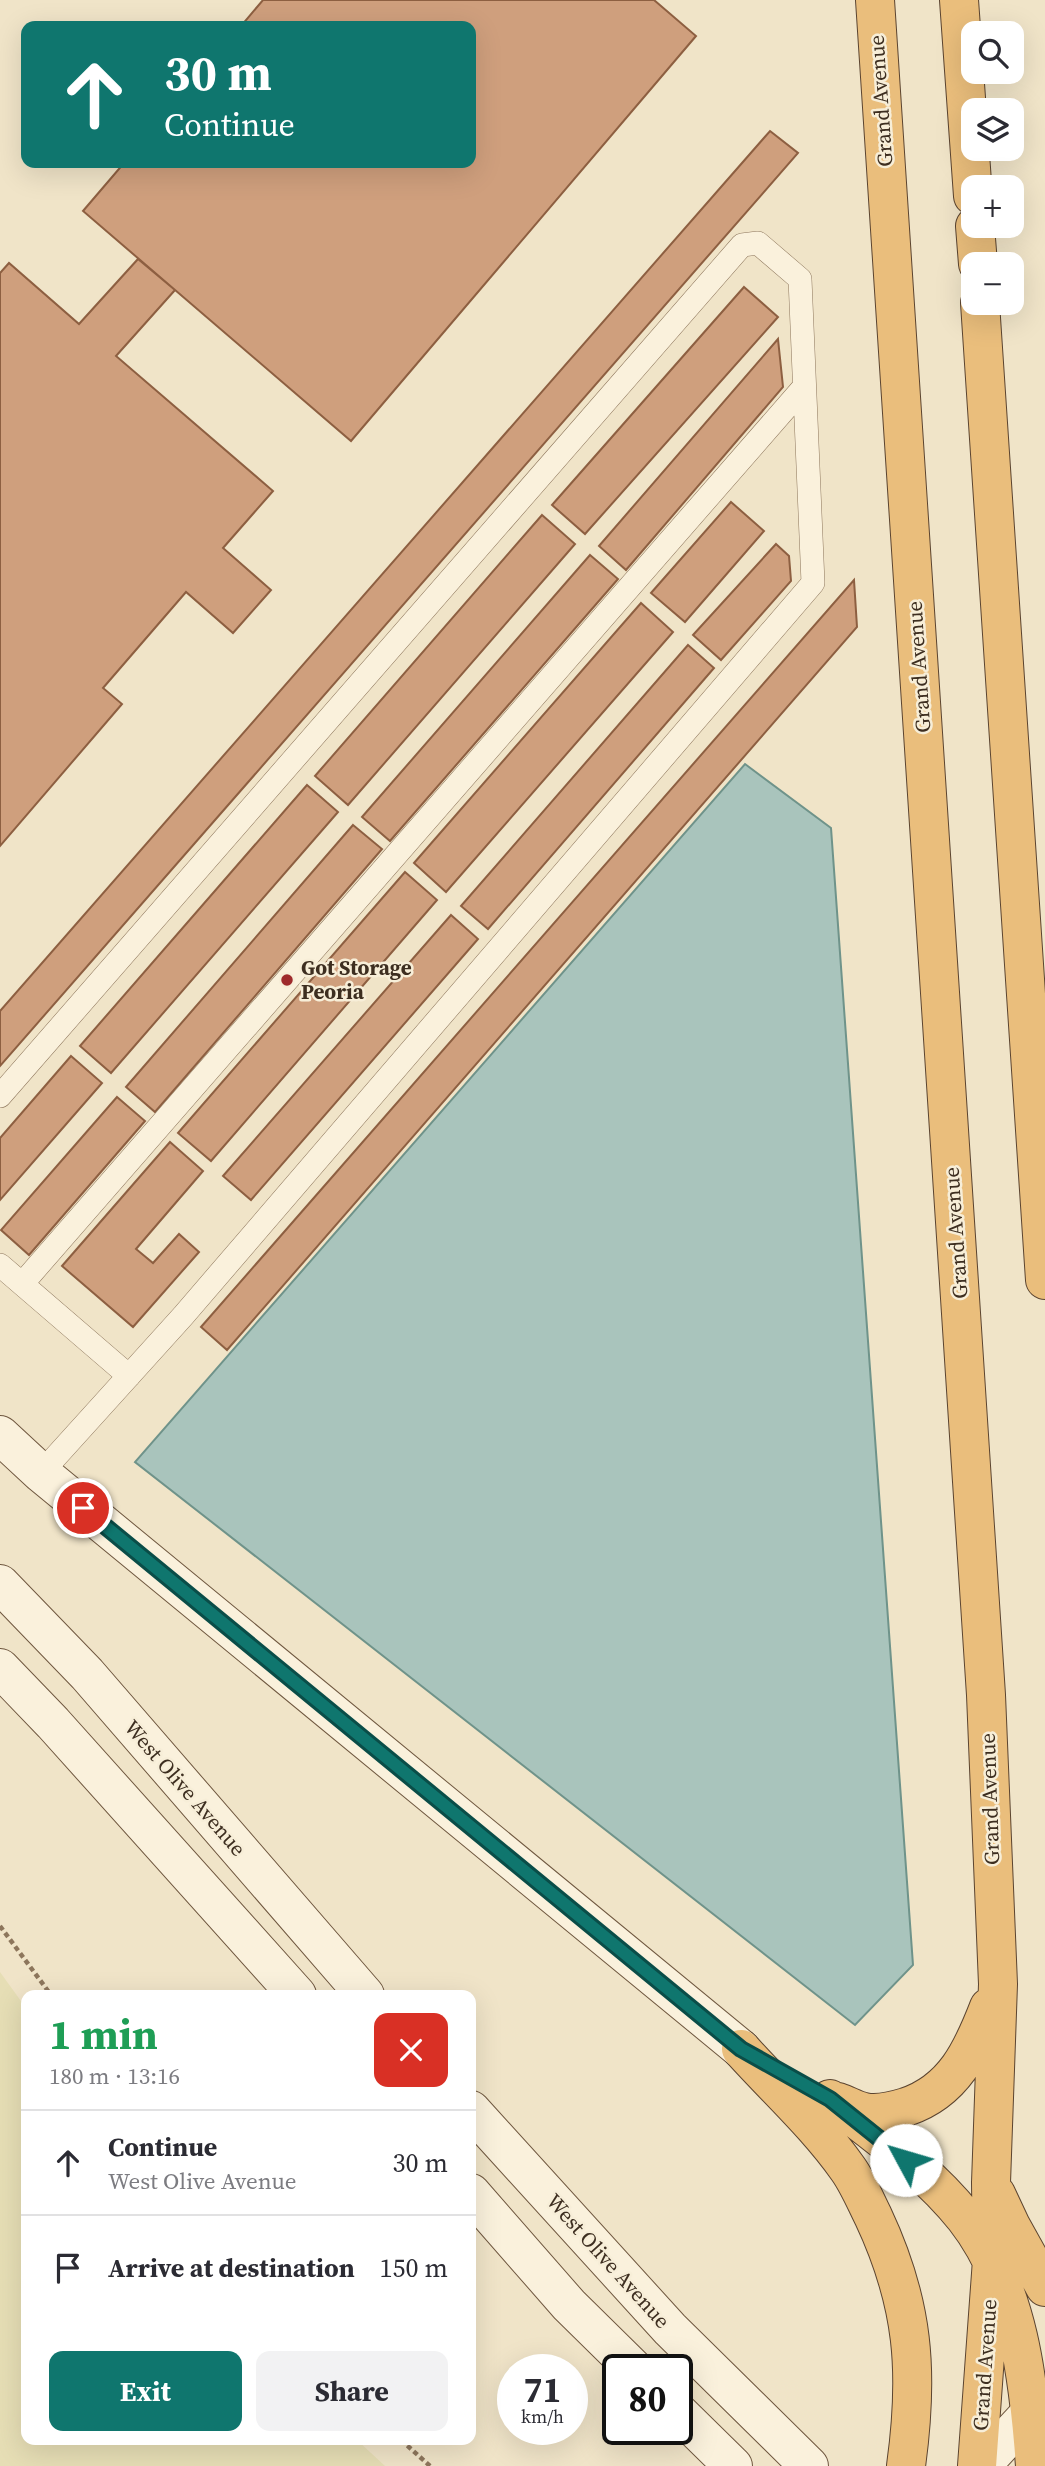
<!DOCTYPE html>
<html lang="en">
<head>
<meta charset="utf-8">
<style>
  body { margin:0; font-family:"Source Serif 4",serif; background:#f2f2f3; color:#2b2b33; height:100vh; display:flex; flex-direction:column; font-size:26px; white-space:nowrap }
  * { box-sizing:border-box; margin:0 }
  p { font-size:23px; color:#7c7c81 }
  .icon { flex:none; width:38px; height:38px; fill:none; stroke:currentColor; stroke-width:2; stroke-linecap:round; stroke-linejoin:round }
  .map { position:relative; flex:1; overflow:hidden }
  .panel { position:absolute; left:21px; top:1990px; width:455px; height:455px; display:flex; flex-direction:column; background:#fff; border-radius:14px; box-shadow:0 7px 28px #0002 }
  .panel>* { flex:none }
  .guide { position:absolute; left:21px; top:21px; width:455px; height:147px; border-radius:14px; box-shadow:0 7px 28px #0002; background:#0f766e; color:#fff; overflow:hidden }
  .buttons { position:absolute; left:961px; top:21px; display:grid; gap:14px }
  .buttons a { display:grid; place-items:center; width:63px; height:63px; border-radius:14px; background:#fff; box-shadow:0 7px 28px #0002; font-size:35px }
  .speed { position:absolute; left:497px; top:2354px; display:flex; gap:14px; font-size:35px; font-weight:700; text-align:center }
  .speed>* { display:grid; place-content:center; width:91px; height:91px; border-radius:50%; background:#fff; box-shadow:0 7px 28px #0002; line-height:1 }
  .speed small { font-size:18px; font-weight:400 }
  .speed .limit { border:4px solid #111; border-radius:10px; background:#fff; color:#111 }
  .pin { position:absolute; display:grid; place-items:center; width:60px; height:60px; color:#fff; margin:-30px; border:4px solid #fff; border-radius:50%; box-shadow:0 2px 7px #0007 }
  .me { position:absolute; width:77px; margin:-38px; rotate:309deg; stroke-linejoin:round; filter:drop-shadow(0 0 5px #0008) }
  .turn { display:flex; align-items:center; gap:24px; height:147px; padding:0 28px; font-size:32px }
  .turn .icon { width:91px; height:91px; stroke-width:2.5 }
  .turn b { display:block; font-size:49px; line-height:60px }
  .round { display:grid; place-items:center; flex:none; width:74px; height:74px; border-radius:14px; background:#f2f2f3 }
  .summary { display:flex; align-items:center; justify-content:space-between; height:119px; padding:0 28px }
  h1 { font-size:42px; font-weight:700; line-height:52px; color:#1e9e55 }
  .button { display:flex; gap:14px; margin-top:auto; padding:14px 28px }
  .button a { flex:1; height:80px; border-radius:14px; background:#0f766e; color:#fff; font-size:28px; font-weight:700; line-height:80px; text-align:center }
  .button a+a { background:#f2f2f3; color:#2b2b33 }
  ul { padding:0; list-style:none }
  li { display:flex; align-items:center; gap:21px; height:105px; padding:0 28px; border-top:2px solid #e1e1e2 }
  li div { flex:1 }
  li b { display:block; font-size:26px }
  li em { font-style:normal }
  .map>svg:first-child { display:block }
  .farmland { fill:#e6deb5 }
  .water { fill:#a9c4bc; stroke:#6f938a; stroke-width:2 }
  .building { fill:#cf9f7d; stroke:#8d5f41; stroke-width:2 }
  .lines { fill:none; stroke-linecap:round; stroke-linejoin:round }
  .service-casing { stroke:#8d765c; stroke-width:24 }
  .secondary-casing { stroke:#6f573f; stroke-width:40 }
  .trunk-casing { stroke:#5b4430; stroke-width:40 }
  .path { stroke:#8d765c; stroke-width:4.5; stroke-dasharray:5 3.5; stroke-linecap:butt }
  .service { stroke:#faf1dc; stroke-width:23 }
  .secondary { stroke:#faf1dc; stroke-width:38 }
  .trunk { stroke:#eabe7c; stroke-width:38 }
  .route-casing { stroke:#0a4d48; stroke-width:18 }
  .route { stroke:#0f766e; stroke-width:12 }
  .poi-dot { fill:#9e2a2b; stroke:#f7eed8; stroke-width:2.5 }
  .labels { text-anchor:middle; stroke-width:5; stroke-linejoin:round; paint-order:stroke }
  .street-label { font-size:21px; fill:#3d2e20; stroke:#f7eed8 }
  .poi-label { font-size:21px; font-weight:bold; fill:#3d2e20; stroke:#f7eed8; text-anchor:start }
</style>
</head>
<body>
<div class="map">
<svg width="1045" height="2466" viewBox="0 0 1045 2466">
  <rect width="100%" height="100%" fill="#f0e4c8"/>
  <path class="farmland" d="M0 1972 26 2008V2440H357L385 2466H0Z"/>
  <path class="water" d="M745 764 831 828 913 1965 855 2025 135 1462Z"/>
  <path class="building" d="M263 0H654L696 36 351 441 83 211 124 163H471V26H241Z
    M770 131 798 153 0 1066V1011Z
    M138 259 175 290 116 356 273 491 223 548 271 590 233 633 186 592 103 688 122 704 0 846V273L9 263 79 324Z
    M744 287 778 317 585 534 552 505Z
    M778 339 783 387 626 570 599 546Z
    M731 502 764 531 685 622 651 593Z
    M542 515 575 544 348 805 315 776Z
    M776 544 789 556 791 581 721 660 693 635Z
    M590 555 618 579 390 841 362 817Z
    M854 580 857 627 227 1350 201 1327Z
    M641 603 673 632 446 892 414 863Z
    M688 645 714 668 488 929 461 906Z
    M307 785 338 812 111 1073 80 1046Z
    M353 825 382 849 155 1112 126 1087Z
    M405 872 437 900 211 1161 178 1133Z
    M451 915 478 939 251 1200 223 1176Z
    M71 1056 102 1083 0 1200V1138Z
    M117 1097 145 1121 29 1255 1 1230Z
    M170 1142 203 1171 136 1249 153 1263 179 1234 199 1252 133 1327 62 1266Z"/>
  <g class="lines">
    <g class="service-casing">
      <path id="service" d="M0 1096 742 245 758 243 800 279 813 583 183 1316 41 1473
        M0 1265 129 1376
        M22 1284 804 387"/>
    </g>
    <g class="secondary-casing">
      <path id="secondary" d="M0 1435 41 1473 741 2049
        M0 1584 87 1674 365 1995
        M0 1668 53 1723 297 1995
        M471 2110 670 2329 809 2466
        M471 2193 569 2305 635 2370
        M677 2411 733 2466
        M981 2466 1045 2397"/>
    </g>
    <g class="trunk-casing">
      <path id="trunk" d="M875 0 986 1695 998 1984 991 2183 992 2260 977 2466
        M959 0 973 196
        M975 226 978 264
        M980 303 1045 1280
        M741 2049C777 2089 817 2125 848 2169 858 2183 865 2200 873 2216 914 2303 919 2372 906 2466
        M830 2099C876 2135 928 2171 965 2218 1019 2287 1029 2382 1035 2466
        M838 2102C847 2105 855 2110 864 2112 878 2115 893 2111 906 2107 954 2091 972 2051 989 2007
        M996 2194 1011 2226 1045 2287"/>
    </g>
    <path class="path" d="M0 1926 51 1995
      M401 2440 430 2466"/>
    <use href="#service" class="service"/>
    <use href="#secondary" class="secondary"/>
    <use href="#trunk" class="trunk"/>
  </g>
  <g class="lines">
    <g class="route-casing">
      <path id="route" d="M83 1508 741 2049 830 2099 906 2160"/>
    </g>
    <use href="#route" class="route"/>
  </g>
  <circle class="poi-dot" cx="287" cy="980" r="7"/>
  <g class="labels">
    <g class="street-label">
      <text transform="translate(881 101) rotate(-94)" y="7">Grand Avenue</text>
      <text transform="translate(919 667) rotate(-94)" y="7">Grand Avenue</text>
      <text transform="translate(956 1233) rotate(-94)" y="7">Grand Avenue</text>
      <text transform="translate(185 1788) rotate(49)" y="7">West Olive Avenue</text>
      <text transform="translate(990 1799) rotate(-92)" y="7">Grand Avenue</text>
      <text transform="translate(608 2261) rotate(48)" y="7">West Olive Avenue</text>
      <text transform="translate(985 2365) rotate(-86)" y="7">Grand Avenue</text>
    </g>
    <g class="poi-label">
      <text x="301" y="975">Got Storage<tspan x="301" dy="24">Peoria</tspan></text>
    </g>
  </g>
</svg>
<div class="buttons">
<a><svg class="icon" aria-label="search" viewBox="0 0 24 24"><circle cx="10" cy="10" r="6"/><path d="M15 15l6 6"/></svg></a>
<a><svg class="icon" aria-label="layers" viewBox="0 0 24 24"><path d="M12 4l9 5-9 5-9-5zM3 14l9 5 9-5"/></svg></a>
<a>+</a>
<a>−</a>
</div>
<div class="speed"><div>71<small>km/h</small></div><div class="limit">80</div></div>
<div class="pin" style="left:83px;top:1508px;background:#d93025"><svg class="icon" aria-label="arrive" viewBox="0 0 24 24"><path d="M6 21V4h12l-3 4 3 4H6"/></svg></div>
<svg class="me" style="left:906px;top:2160px" viewBox="-20 -20 40 40"><circle r="19" fill="#fff"/><path d="M0-13L10 11 0 6-10 11z" fill="#0f766e"/></svg>
<div class="guide">
<div class="turn"><svg class="icon" aria-label="ahead" viewBox="0 0 24 24"><path d="M12 20V5M6 11l6-6 6 6"/></svg><div><b>30 m</b>Continue</div></div>
</div>
<section class="panel">
<div class="summary"><div><h1>1 min</h1><p>180 m · 13:16</p></div><a class="round" style="background:#d93025;color:#fff"><svg class="icon" aria-label="close" viewBox="0 0 24 24"><path d="M6 6l12 12M18 6L6 18"/></svg></a></div>
<ul>
<li><svg class="icon" aria-label="ahead" viewBox="0 0 24 24"><path d="M12 20V5M6 11l6-6 6 6"/></svg><div><b>Continue</b><p>West Olive Avenue</p></div><em>30 m</em></li>
<li><svg class="icon" aria-label="arrive" viewBox="0 0 24 24"><path d="M6 21V4h12l-3 4 3 4H6"/></svg><div><b>Arrive at destination</b></div><em>150 m</em></li>
</ul>
<div class="button"><a>Exit</a><a>Share</a></div>
</section>
</div>
</body>
</html>
